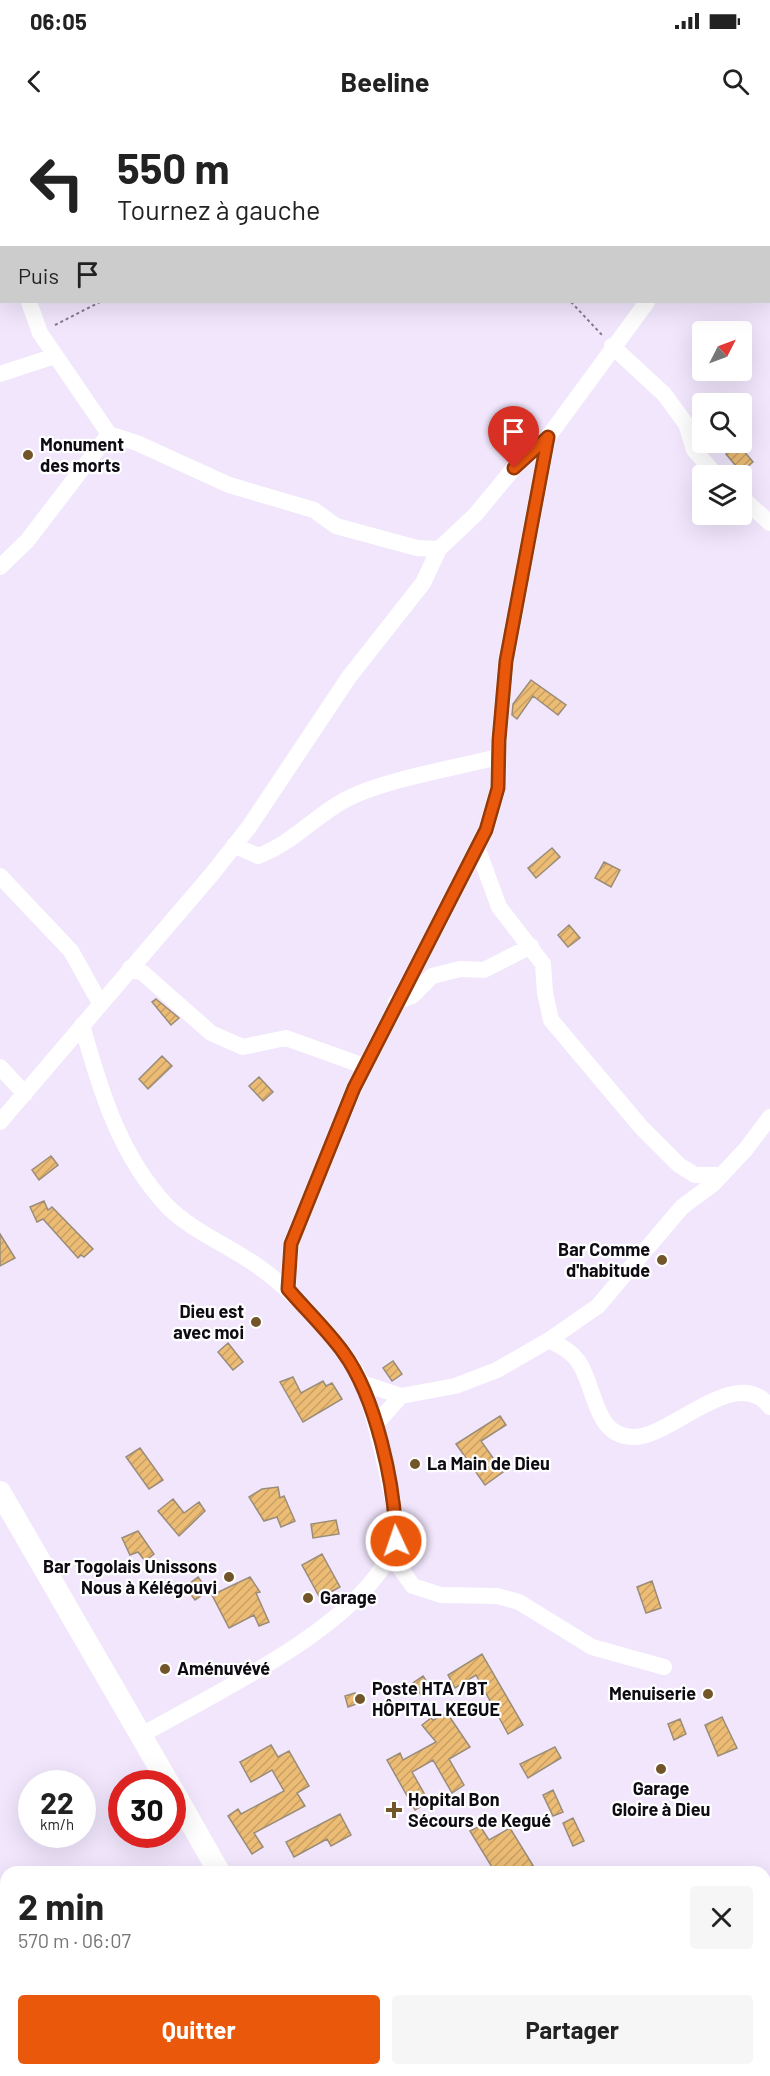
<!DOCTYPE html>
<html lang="fr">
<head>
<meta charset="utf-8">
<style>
  body { margin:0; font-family:Barlow,sans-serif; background:#f6f6f6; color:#222; height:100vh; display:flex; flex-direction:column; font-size:22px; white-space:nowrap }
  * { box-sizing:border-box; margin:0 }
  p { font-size:20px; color:#767676 }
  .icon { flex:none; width:33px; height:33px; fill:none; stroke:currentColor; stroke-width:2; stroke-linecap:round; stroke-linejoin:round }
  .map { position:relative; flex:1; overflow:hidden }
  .panel { position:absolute; left:0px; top:1746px; width:771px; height:210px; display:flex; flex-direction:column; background:#fff; border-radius:18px 18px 0 0; box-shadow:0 6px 24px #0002 }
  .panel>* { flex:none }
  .guide { position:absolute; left:0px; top:0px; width:771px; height:183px; box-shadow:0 6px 24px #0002; background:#fff; color:#222; overflow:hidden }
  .needle { width:39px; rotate:48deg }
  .fabs { position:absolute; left:692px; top:201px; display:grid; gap:12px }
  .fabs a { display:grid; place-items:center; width:60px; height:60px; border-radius:6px; background:#fff; box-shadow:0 6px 24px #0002; font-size:30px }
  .speed { position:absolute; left:18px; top:1650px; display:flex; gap:12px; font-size:30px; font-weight:700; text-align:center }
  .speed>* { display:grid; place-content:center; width:78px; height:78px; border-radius:50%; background:#fff; box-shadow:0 6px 24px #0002; line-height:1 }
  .speed small { font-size:15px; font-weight:400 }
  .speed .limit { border:9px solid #d22; background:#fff; color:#111 }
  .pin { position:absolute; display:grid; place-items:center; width:51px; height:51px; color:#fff; margin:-62px -26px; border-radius:50% 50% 50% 0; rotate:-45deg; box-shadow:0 0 6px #0007 }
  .pin .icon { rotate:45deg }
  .me { position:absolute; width:66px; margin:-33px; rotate:357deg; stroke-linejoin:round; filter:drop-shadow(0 0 4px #0008) }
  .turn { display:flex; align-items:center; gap:21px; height:126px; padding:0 18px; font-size:27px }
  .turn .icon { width:78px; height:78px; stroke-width:2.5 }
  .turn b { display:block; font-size:42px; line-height:51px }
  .then { display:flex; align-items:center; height:57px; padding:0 18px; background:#0003; gap:12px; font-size:22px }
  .round { display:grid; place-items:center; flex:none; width:63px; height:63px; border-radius:6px; background:#f6f6f6 }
  .overview { display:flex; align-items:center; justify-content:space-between; height:102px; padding:0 18px }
  h1 { font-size:36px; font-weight:700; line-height:45px }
  .cta { display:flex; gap:12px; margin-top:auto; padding:12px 18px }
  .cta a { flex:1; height:69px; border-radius:6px; background:#ea580c; color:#fff; font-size:24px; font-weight:700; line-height:69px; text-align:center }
  .cta a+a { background:#f6f6f6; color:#222 }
  .status { display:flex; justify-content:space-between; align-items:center; height:42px; padding:0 30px; background:#fff; direction:ltr }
  .status svg { height:16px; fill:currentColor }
  header { display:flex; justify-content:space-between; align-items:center; height:78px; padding:0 18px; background:#fff; font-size:27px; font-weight:700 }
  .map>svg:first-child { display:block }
  .building { fill:url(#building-hatch); stroke:#9a8c78; stroke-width:1.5 }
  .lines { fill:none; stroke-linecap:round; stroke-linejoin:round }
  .path { stroke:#827b8a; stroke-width:2; stroke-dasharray:3 3; stroke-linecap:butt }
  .lane { stroke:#fff; stroke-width:8 }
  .street { stroke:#fff; stroke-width:16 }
  .secondary { stroke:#fff; stroke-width:22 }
  .route-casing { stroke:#983908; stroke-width:15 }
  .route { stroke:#ea580c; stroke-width:10 }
  .poi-dot { fill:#725529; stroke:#fff; stroke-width:2 }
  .labels { text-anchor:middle; stroke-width:4.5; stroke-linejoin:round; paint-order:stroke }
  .poi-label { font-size:18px; font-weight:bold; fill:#0e0b12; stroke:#fff; text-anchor:start }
</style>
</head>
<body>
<div class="status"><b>06:05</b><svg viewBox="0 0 49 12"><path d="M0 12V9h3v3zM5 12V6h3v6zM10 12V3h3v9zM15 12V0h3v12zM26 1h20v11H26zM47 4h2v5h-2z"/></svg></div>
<header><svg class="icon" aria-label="back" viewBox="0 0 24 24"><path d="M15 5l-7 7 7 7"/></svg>Beeline<svg class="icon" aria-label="search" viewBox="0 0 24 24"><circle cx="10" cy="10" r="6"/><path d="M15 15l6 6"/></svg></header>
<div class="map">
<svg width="770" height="1956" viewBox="0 0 770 1956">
  <defs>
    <pattern id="building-hatch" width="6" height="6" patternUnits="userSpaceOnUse" patternTransform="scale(1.5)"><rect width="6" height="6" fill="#ecbc75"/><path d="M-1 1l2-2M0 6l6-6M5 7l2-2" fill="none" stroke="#c9a064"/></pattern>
  </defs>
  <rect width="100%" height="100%" fill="#f1e6fc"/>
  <path class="building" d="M738 324 753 342 741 352 726 334Z
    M531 560 566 585 558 595 533 576 517 599 512 595 513 584Z
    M552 728 560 737 536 758 528 748Z
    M604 742 620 750 611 767 595 758Z
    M569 805 580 818 568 827 558 815Z
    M156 879 179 898 171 905 152 882Z
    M162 936 172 946 148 969 139 959Z
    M259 957 273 972 263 981 249 966Z
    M51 1036 58 1045 39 1060 32 1050Z
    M44 1081 48 1090 52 1087 93 1129 84 1137 81 1135 78 1138 43 1099 37 1102 30 1087Z
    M0 1114 15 1138 0 1146Z
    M228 1223 243 1242 233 1250 218 1232Z
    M393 1241 402 1254 392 1261 383 1248Z
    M293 1257 301 1273 323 1261 326 1266 332 1263 342 1279 303 1302 280 1262Z
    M500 1296 506 1305 481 1321 503 1352 485 1365 456 1324Z
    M140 1328 163 1360 149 1369 126 1337Z
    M278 1367 280 1378 284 1376 295 1401 281 1407 277 1397 264 1401 249 1377 262 1369Z
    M173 1379 184 1393 199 1382 205 1391 179 1416 158 1391Z
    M336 1400 339 1414 313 1418 311 1404Z
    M138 1411 154 1434 145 1441 138 1432 130 1435 122 1418Z
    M322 1434 340 1467 320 1478 302 1445Z
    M198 1457 208 1471 195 1480 185 1467Z
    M250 1457 260 1472 256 1473 269 1502 259 1506 254 1495 229 1508 212 1475Z
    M652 1461 661 1488 646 1493 637 1467Z
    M482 1534 523 1605 508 1614 476 1555 455 1568 448 1555Z
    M423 1556 431 1568 421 1575 413 1563Z
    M355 1573 359 1583 348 1587 345 1576Z
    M447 1593 470 1627 449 1639 464 1665 452 1673 433 1640 412 1652 429 1682 415 1690 387 1640 400 1633 403 1640 436 1622 422 1605 431 1598 433 1600Z
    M722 1597 737 1628 718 1636 705 1605Z
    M680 1599 686 1614 674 1620 668 1604Z
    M271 1625 278 1637 289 1631 309 1666 297 1673 305 1686 254 1713 263 1727 252 1734 228 1696 238 1689 241 1694 284 1671 272 1650 251 1662 240 1642Z
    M555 1627 561 1638 528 1658 520 1644Z
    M553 1670 563 1692 553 1696 543 1675Z
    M340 1694 351 1715 331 1726 327 1719 294 1737 286 1722Z
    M573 1698 584 1721 573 1726 563 1703Z
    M480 1706 489 1720 510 1708 537 1752H495L470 1711Z"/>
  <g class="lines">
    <path class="path" d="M340 0 342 2
      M716 0 717 2
      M263 2 264 0
      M571 182 602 215
      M55 205 100 182"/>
    <path class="lane" d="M549 1950 552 1956"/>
    <path class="street" d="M770 15V14
      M0 125 2 127
      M29 182 40 213 109 314 137 323 229 365 314 390 336 406 417 428 439 429
      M612 226 664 274 686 304 694 330 717 356
      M0 254 55 236
      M741 377 770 403
      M0 447 27 421 109 314
      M234 725 258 736C291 724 313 698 343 681 380 660 455 648 498 637
      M477 727 499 787 543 844 545 873 551 900 641 1007 679 1045 695 1055H722
      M0 756 71 831 100 883
      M130 848 143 853 211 913 243 927 286 918 364 946
      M396 882 412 876 432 856 460 849 484 850 531 826
      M82 905C100 970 120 1036 167 1086 193 1112 230 1126 259 1147 292 1170 347 1228 363 1265 374 1294 380 1323 387 1353 394 1388 404 1413 384 1445 340 1515 213 1574 142 1615
      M0 947 25 974
      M0 1002 212 754 249 707 349 557 423 463 439 429 475 395 514 348 548 317 647 182
      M288 1169 291 1124 354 968 486 710 498 668 499 620 506 541 548 317
      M549 1220 598 1186 682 1087 713 1064 746 1029 770 997
      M362 1263 401 1276 455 1266 497 1250 549 1220C560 1226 570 1230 578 1241 596 1266 593 1316 633 1317 669 1319 737 1242 770 1287
      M376 1304 401 1276
      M390 1434 413 1466 441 1475 497 1476 519 1482 592 1527 664 1547"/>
    <path class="secondary" d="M0 1372 169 1664
      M172 1669 219 1752
      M331 1950 334 1956"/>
  </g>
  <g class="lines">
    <g class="route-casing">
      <path id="route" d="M396 1421C395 1365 376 1277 343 1232 327 1210 306 1190 288 1169L291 1124 354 968 486 710 498 668 499 620 506 541 548 317 514 348"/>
    </g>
    <use href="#route" class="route"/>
  </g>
  <g class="poi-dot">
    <circle cx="28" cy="335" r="6"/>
    <circle cx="662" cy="1140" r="6"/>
    <circle cx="256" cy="1202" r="6"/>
    <circle cx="415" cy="1344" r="6"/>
    <circle cx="229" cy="1457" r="6"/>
    <circle cx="308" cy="1478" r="6"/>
    <circle cx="165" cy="1549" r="6"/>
    <circle cx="708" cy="1574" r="6"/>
    <circle cx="360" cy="1579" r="6"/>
    <circle cx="661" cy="1649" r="6"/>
    <path d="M391 1681h6v6h6v6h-6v6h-6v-6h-6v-6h6z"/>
  </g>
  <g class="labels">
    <g class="poi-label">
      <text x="40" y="331">Monument<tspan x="40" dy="21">des morts</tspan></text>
      <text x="650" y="1136" text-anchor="end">Bar Comme<tspan x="650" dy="21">d'habitude</tspan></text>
      <text x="244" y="1198" text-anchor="end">Dieu est<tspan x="244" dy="21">avec moi</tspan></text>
      <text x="427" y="1350">La Main de Dieu</text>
      <text x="217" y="1453" text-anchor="end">Bar Togolais Unissons<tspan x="217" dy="21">Nous à Kélégouvi</tspan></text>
      <text x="320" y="1484">Garage</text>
      <text x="177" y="1555">Aménuvévé</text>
      <text x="372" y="1575">Poste HTA /BT<tspan x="372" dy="21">HÔPITAL KEGUE</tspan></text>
      <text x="696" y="1580" text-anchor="end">Menuiserie</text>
      <text x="661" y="1675" text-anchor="middle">Garage<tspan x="661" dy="21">Gloire à Dieu</tspan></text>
      <text x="408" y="1686">Hopital Bon<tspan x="408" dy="21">Sécours de Kegué</tspan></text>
    </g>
  </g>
</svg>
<div class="fabs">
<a><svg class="needle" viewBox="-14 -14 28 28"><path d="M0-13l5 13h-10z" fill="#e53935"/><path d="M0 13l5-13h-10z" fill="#767676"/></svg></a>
<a><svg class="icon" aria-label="search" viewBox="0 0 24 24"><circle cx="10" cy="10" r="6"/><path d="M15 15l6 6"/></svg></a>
<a><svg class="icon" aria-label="layers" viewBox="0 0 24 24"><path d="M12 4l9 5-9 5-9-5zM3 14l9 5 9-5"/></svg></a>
</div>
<div class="speed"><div>22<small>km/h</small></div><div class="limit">30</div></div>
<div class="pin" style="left:514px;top:348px;background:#d93025"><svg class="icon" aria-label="arrive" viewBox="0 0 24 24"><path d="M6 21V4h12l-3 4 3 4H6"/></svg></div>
<svg class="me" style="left:396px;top:1421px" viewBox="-20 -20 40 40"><circle r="17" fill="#ea580c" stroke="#fff" stroke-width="3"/><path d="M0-11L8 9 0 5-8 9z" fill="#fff"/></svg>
<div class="guide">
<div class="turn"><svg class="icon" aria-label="left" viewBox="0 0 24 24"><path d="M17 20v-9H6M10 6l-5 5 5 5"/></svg><div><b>550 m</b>Tournez à gauche</div></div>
<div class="then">Puis<svg class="icon" aria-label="arrive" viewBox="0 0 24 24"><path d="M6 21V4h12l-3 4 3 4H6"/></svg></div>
</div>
<section class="panel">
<div class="overview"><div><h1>2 min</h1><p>570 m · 06:07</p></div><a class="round"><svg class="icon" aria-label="close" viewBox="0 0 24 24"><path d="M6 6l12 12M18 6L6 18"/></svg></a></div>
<div class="cta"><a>Quitter</a><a>Partager</a></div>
</section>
</div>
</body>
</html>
